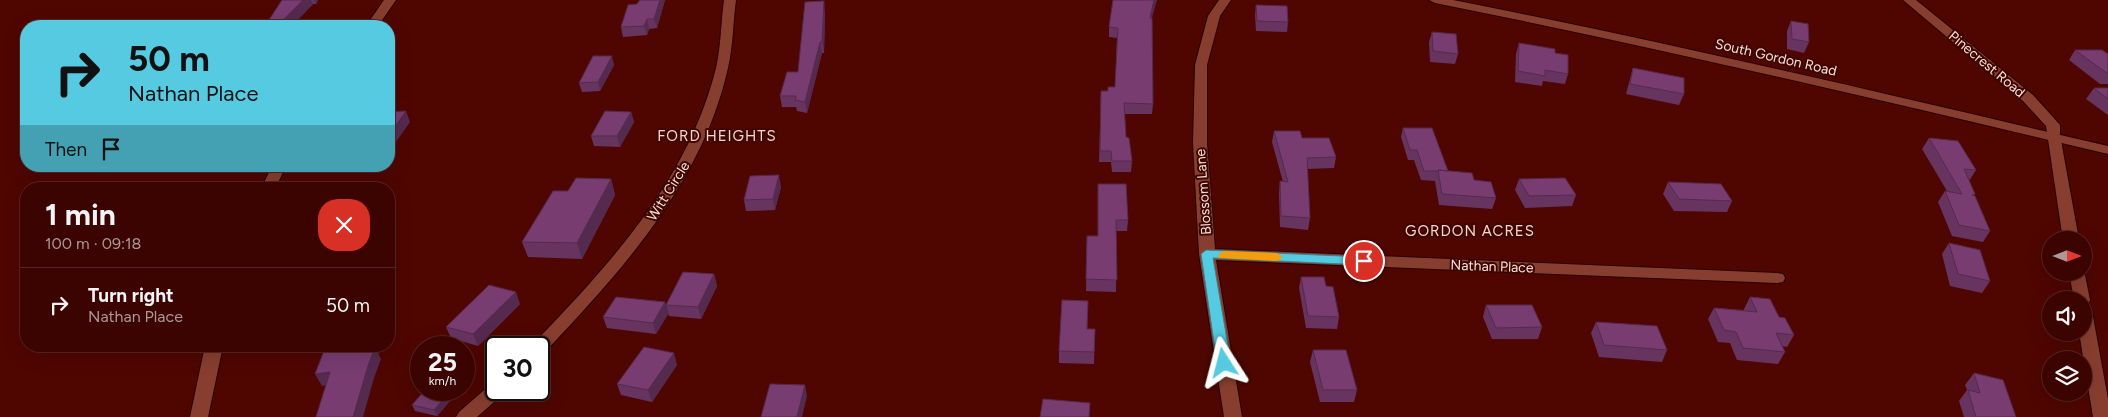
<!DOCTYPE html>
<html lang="en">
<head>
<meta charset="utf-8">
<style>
  body { margin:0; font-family:Figtree,sans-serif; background:#46120f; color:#f1f3f6; height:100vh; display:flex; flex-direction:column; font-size:19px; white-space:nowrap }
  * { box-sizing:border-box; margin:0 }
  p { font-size:16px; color:#ac9899 }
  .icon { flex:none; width:28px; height:28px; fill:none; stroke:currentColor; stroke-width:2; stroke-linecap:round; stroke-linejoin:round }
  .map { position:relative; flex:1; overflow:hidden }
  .sheet { position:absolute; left:20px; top:182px; width:375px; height:170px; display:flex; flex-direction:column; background:#3b0400; border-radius:20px; box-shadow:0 5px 20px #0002,0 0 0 1px #542522 }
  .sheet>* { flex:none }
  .hud { position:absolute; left:20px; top:20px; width:375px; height:152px; border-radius:20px; box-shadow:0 5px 20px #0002,0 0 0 1px #542522; background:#56cae0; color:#111; overflow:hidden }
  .needle { width:32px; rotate:90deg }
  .controls { position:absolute; left:2042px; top:231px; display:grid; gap:10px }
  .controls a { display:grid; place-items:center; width:50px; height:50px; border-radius:50%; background:#3b0400; box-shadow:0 5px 20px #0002,0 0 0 1px #542522; font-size:25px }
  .speed { position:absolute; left:410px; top:336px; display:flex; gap:10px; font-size:25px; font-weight:700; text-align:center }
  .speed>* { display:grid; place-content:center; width:65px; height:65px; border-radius:50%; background:#3b0400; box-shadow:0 5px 20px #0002,0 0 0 1px #542522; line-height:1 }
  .speed small { font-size:12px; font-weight:400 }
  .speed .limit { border:2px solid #111; border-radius:8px; background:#fff; color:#111 }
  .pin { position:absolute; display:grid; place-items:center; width:42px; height:42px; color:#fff; margin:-21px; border:2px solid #fff; border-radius:50%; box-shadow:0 1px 5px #0007 }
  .me { position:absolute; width:55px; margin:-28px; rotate:351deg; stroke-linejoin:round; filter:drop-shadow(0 0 4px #0008) }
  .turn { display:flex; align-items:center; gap:18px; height:105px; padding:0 25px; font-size:22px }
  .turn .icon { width:65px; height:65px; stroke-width:2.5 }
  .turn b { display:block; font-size:35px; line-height:42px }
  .then { display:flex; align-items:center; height:48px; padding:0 25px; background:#0003; gap:10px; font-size:19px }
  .round { display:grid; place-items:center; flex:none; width:52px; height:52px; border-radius:20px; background:#46120f }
  .overview { display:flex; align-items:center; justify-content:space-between; height:85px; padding:0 25px }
  h1 { font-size:30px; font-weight:700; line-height:38px }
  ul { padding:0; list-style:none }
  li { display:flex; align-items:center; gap:15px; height:75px; padding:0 25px; border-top:1px solid #542522 }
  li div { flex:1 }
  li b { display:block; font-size:19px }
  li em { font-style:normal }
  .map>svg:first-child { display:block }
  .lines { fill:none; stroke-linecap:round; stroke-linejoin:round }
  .street-casing { stroke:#260200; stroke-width:2 }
  .secondary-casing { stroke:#260200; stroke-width:2 }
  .street { fill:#883e2f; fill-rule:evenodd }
  .secondary { fill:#883e2f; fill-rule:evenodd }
  .wall { fill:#673460 }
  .shaded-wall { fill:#542a4e }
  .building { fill:#783c70; stroke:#542a4e }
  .route { fill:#56cae0; stroke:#388392 }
  .slow { fill:#f59e0b }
  .labels { text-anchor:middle; stroke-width:4; stroke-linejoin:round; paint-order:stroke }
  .street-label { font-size:14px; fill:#fadfd8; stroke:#3d0601 }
  .neighbourhood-label { font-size:15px; letter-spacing:1px; fill:#f8d3cb; stroke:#3d0601 }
</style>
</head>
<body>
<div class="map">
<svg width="2108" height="417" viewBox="0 0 2108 417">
  <rect width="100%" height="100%" fill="#4f0600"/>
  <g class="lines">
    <g class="street-casing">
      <path id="street" d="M724 0H736C733 23 733 46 728 68 702 183 623 269 545 352L539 354V348H531L533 344C611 263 688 180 716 68 721 46 721 22 724 0Z
        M1219 0H1231L1220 16 1207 65V143L1215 249 1777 273 1783 274 1785 278 1783 282 1777 283 1216 260 1242 417H1224L1199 254 1193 143 1195 65 1208 16Z
        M1903 0H1916L2033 95 2060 125V135L2079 240H2063L2046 126 2023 101Z
        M2084 270 2090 300 2088 304 2084 305V300H2074L2069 272H2084Z
        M2084 305 2090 307 2092 311 2108 399V417H2093L2079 332H2084Z
        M496 383V390H505L502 395 477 417H456L459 412 490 385Z"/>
    </g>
    <g class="secondary-casing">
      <path id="secondary" d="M384 0H396L378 26H366Z
        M1429 0H1453C1672 43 1890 95 2108 146V154C1884 101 1661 48 1435 3Z
        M272 166H286L275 189H261Z
        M205 346H223L208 417H190Z"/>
    </g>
    <use href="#street" class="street"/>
    <use href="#secondary" class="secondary"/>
  </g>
  <path class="wall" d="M282 0H318L316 4H313L292 26H265Z
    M640 0H665L657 28 649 29 647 35 623 37 621 27 637 4Z
    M1256 5 1288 22 1287 32 1256 31 1255 15Z
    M825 12 824 53H822L807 113 797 111 796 107H782L780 96 798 72Z
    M1152 18 1153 104 1152 114H1124L1126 137 1132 161 1131 172H1112L1111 162H1099L1101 91H1108L1115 87 1117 38 1109 37V27Z
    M1791 21 1809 42 1804 53 1787 49V31Z
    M1432 32 1458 54 1455 64 1430 62 1429 42Z
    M1519 43 1555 53 1568 74 1565 84 1543 81 1542 86 1515 82 1516 54Z
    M2075 50 2108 54V84H2100L2069 60Z
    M614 65 600 91 582 92 579 83Z
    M1633 68 1684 94 1679 105 1626 94 1630 79Z
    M2094 88H2108V115L2086 99Z
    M631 112 634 122 620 147 594 146 591 136Z
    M1403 128 1448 171 1474 180 1496 198 1492 209 1439 205 1435 181 1421 180 1414 160H1408L1401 137Z
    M1274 131 1302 138 1336 157 1334 168 1307 169 1310 218 1308 230 1280 227 1279 193 1280 181 1283 182 1272 142Z
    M1929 138 1976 170 1969 181 1975 194 1973 196 1990 231 1983 242 1952 236 1938 202 1945 191H1947L1922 149Z
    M611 179 615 195 582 259 528 257 522 242 568 191Z
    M1519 179 1576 195 1572 206 1525 208 1515 190Z
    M1668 182 1732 201 1727 212 1674 211 1663 194Z
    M1098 184 1128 220 1127 231H1116V292L1086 291 1087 236H1098Z
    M781 187 775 210 746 211 744 200Z
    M1949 243 1990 281 1982 293 1950 286 1942 254Z
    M714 274 717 286 701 319 669 316 666 305Z
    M1301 277 1326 286 1339 317 1337 329 1306 328 1299 288Z
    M1750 297 1779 317 1794 335 1787 347 1782 346 1785 352 1778 364 1737 360 1730 343 1718 342 1708 319 1714 308 1744 310V309Z
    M665 302 668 314 656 334 607 328 603 317Z
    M520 304 478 346 451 338 446 327Z
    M1486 305 1542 327 1538 339H1492L1483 317Z
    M1596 322 1667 350 1662 362 1599 357 1591 333Z
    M1087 329H1095L1094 364 1059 363V351Z
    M1313 350 1357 390 1354 402H1320L1310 362Z
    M677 365 652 402 621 395 617 384Z
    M1974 373 2016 417H1964L1959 401 1967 390 1965 385Z
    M450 401 437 416 415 411 412 405Z"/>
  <path class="shaded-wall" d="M303 0H311L313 4 292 26H277Z
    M314 0H318L316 4Z
    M660 0H665L657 28 654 19Z
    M1154 0H1157L1149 28 1150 18Z
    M824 1 825 12 824 53 822 42Z
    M647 19 649 29 647 35 644 26Z
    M820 42 822 53 807 113 805 102Z
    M612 56 614 65 600 91 598 82Z
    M406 111 410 122 391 149 389 143V135Z
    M631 112 634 122 620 147 617 136Z
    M779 175 781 187 775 210 773 199Z
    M611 179 615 195 582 259 577 243Z
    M180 182 184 189H176Z
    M714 274 717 286 701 319 698 307Z
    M516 292 520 304 478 346 473 334Z
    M665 302 668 314 656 334 653 323Z
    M361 346H371L366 361 359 350Z
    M375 347 381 359 374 378 363 417H353L368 366Z
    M674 353 677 365 652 402 648 390Z
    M330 372 337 383 322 386 315 374Z
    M805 385 807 396 802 417H797Z
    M447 395 450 401 437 416 434 410Z"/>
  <path class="building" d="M282 0H303L277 26H265Z
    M640 0H660L654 19H647L644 26 621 27 628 5 637 4Z
    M1113 0H1154L1150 18H1152L1153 104 1124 103 1126 137 1129 138 1132 161H1112L1111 151H1100L1101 91H1108V87H1115L1118 28 1109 27Z
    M824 1 822 42H820L805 102 795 100 796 96H780L787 72H798L805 2Z
    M1256 5 1287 6 1288 22 1257 21Z
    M1791 21 1808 24 1809 42 1792 39Z
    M1432 32 1456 34 1458 54 1433 51Z
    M1519 43 1555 49V53L1568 55V74L1545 70V76L1518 71Z
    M2075 50H2102L2108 54V74Z
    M593 56H612L598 82 579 83Z
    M1633 68 1684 78V94L1630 84Z
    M2094 88H2108V99Z
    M406 111 389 135V112Z
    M605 111 631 112 617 136H591Z
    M1403 128H1432L1448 171 1438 170V171H1424L1417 150H1410Z
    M1274 131H1300L1302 138H1329L1336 157 1307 158 1310 218 1281 216 1280 181 1288 182Z
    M1929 138 1958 141 1976 170 1964 169 1975 194 1972 195 1975 196 1990 231 1959 225 1945 191 1962 194Z
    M1438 170 1472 173 1474 180 1491 182 1496 198 1442 194Z
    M779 175 773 199 744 200 750 176Z
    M576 178 611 179 577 243 522 242 553 191H568Z
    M1565 178 1576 195 1529 196 1519 179Z
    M180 182 176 189H146L147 186Z
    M1668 182 1721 184 1732 201 1679 199Z
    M1098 184H1126L1128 220H1116L1117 280 1086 279 1087 236H1098Z
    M1949 243 1980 250 1990 281 1958 274Z
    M683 272 714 274 698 307 666 305Z
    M1301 277H1324L1326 286 1333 287 1339 317 1308 316Z
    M489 285 516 292 473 334 446 327Z
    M616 297 665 302 653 323 603 317Z
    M1750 297 1770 299 1779 317 1785 318 1794 335 1776 333 1785 352 1743 348 1736 332 1724 330 1714 308 1757 312Z
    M1062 300 1088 301 1087 329H1095L1094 352 1059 351Z
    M1486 305H1532L1542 327 1496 328Z
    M1596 322 1657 326 1667 350 1604 345Z
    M326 346H361L359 350 375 347 368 366 353 417H316L330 372 315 374Z
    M644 347 674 353 648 390 617 384Z
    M1313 350H1346L1357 390H1323Z
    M1974 373 2003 380 2016 417H1976L1968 390 1980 393Z
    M770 384 805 385 797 417H761Z
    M425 390 447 395 434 410 412 405Z
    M1043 399 1090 403 1089 417H1040Z"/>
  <path class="route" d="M1206 250 1364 257 1370 261 1364 265 1213 258 1231 363 1229 366H1219L1217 363 1201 254Z"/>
  <path class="slow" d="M1224 251 1277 253 1283 257 1277 261 1219 258 1218 255Z"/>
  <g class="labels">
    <g class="street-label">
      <text transform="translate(1776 57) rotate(13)" y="5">South Gordon Road</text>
      <text transform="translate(1987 64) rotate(40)" y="5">Pinecrest Road</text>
      <text transform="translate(668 191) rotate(-58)" y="5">Witt Circle</text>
      <text transform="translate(1203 192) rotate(-94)" y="5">Blossom Lane</text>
      <text transform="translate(1492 266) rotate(2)" y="5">Nathan Place</text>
    </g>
    <g class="neighbourhood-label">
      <text x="717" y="141">FORD HEIGHTS</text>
      <text x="1470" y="236">GORDON ACRES</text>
    </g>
  </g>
</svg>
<div class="controls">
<a><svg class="needle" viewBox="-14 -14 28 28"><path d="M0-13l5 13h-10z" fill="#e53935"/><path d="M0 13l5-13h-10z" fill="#ac9899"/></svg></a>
<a><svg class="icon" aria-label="sound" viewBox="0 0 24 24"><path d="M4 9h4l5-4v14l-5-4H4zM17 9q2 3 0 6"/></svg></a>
<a><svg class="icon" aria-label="layers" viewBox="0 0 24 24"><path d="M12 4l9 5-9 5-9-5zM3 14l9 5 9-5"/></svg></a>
</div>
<div class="speed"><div>25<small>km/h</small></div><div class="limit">30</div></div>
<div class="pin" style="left:1364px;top:261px;background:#d93025"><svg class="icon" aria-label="arrive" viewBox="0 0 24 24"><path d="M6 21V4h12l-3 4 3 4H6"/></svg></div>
<svg class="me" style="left:1224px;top:363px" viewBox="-20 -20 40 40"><path d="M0-17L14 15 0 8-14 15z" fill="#56cae0" stroke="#fff" stroke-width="4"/></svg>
<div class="hud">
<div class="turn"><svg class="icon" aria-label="right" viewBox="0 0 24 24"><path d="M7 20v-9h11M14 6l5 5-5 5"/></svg><div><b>50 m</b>Nathan Place</div></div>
<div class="then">Then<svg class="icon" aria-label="arrive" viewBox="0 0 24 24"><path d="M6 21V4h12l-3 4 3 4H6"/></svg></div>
</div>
<section class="sheet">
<div class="overview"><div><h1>1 min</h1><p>100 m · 09:18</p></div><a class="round" style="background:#d93025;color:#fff"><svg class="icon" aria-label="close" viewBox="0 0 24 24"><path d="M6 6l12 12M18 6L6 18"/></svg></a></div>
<ul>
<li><svg class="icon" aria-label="right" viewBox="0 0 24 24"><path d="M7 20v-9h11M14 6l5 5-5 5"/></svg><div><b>Turn right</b><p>Nathan Place</p></div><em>50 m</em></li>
</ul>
</section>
</div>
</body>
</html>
